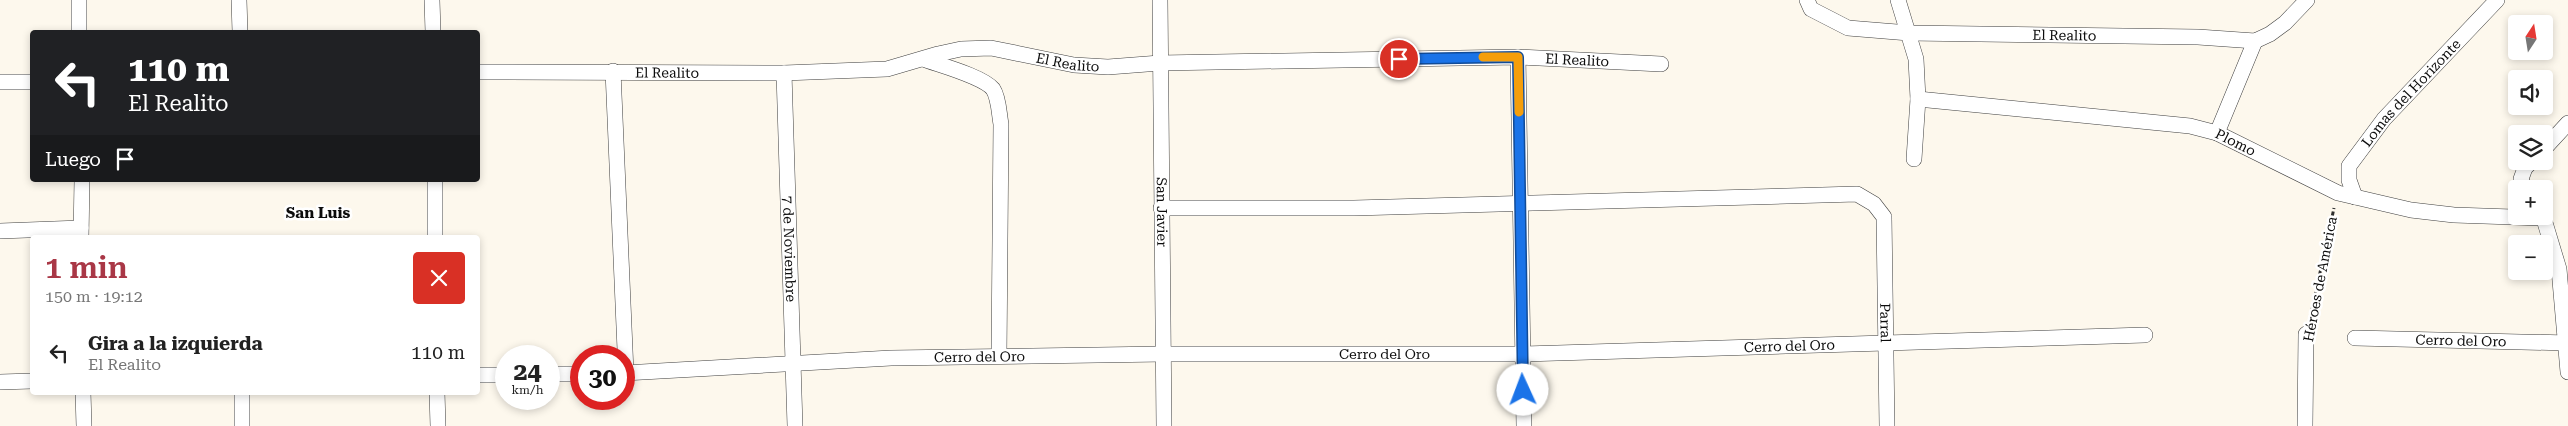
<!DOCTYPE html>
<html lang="es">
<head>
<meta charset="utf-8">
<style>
  body { margin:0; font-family:"Roboto Serif",serif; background:#f2f2f2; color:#222; height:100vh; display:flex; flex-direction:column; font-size:19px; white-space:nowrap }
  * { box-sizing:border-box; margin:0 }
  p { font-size:16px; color:#767676 }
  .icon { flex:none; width:28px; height:28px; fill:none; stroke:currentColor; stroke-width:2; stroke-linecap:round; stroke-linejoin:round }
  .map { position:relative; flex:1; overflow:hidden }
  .side { position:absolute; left:30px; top:235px; width:450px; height:160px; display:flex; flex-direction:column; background:#fff; border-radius:5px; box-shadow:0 2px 8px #0003 }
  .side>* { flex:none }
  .hud { position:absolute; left:30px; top:30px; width:450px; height:152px; border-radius:5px; box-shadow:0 2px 8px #0003; background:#202124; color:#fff; overflow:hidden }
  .needle { width:32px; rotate:12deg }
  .tools { position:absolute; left:2508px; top:15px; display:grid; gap:10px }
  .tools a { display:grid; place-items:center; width:45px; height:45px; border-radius:5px; background:#fff; box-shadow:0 2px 8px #0003; font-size:25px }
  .speed { position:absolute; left:495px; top:345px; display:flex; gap:10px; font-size:25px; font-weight:700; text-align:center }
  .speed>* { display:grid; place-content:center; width:65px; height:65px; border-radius:50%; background:#fff; box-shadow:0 2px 8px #0003; line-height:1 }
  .speed small { font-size:12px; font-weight:400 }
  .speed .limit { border:8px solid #d22; background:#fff; color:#111 }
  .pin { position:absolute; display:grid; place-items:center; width:42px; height:42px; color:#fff; margin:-21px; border:2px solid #fff; border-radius:50%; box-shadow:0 1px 5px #0007 }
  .me { position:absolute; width:55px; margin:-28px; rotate:358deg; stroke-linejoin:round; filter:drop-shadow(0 0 4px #0008) }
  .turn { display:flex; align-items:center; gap:18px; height:105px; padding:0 15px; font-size:22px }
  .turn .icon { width:65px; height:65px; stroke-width:2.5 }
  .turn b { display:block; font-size:35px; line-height:42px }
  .then { display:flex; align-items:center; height:48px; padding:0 15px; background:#0003; gap:10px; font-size:19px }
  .round { display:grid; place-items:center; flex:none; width:52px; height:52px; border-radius:5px; background:#f2f2f2 }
  .overview { display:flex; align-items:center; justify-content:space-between; height:85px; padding:0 15px }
  h1 { font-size:30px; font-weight:600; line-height:38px; color:#a93746 }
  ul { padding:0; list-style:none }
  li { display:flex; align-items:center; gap:15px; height:65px; padding:0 15px }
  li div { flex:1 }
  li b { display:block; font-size:19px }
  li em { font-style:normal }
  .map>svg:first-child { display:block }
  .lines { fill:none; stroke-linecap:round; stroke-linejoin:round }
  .street-casing { stroke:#3f3f3f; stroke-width:16 }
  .path { stroke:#2e2e2e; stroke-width:3; stroke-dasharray:5 2.5; stroke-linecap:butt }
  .street { stroke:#fff; stroke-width:15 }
  .route-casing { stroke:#114b97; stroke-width:12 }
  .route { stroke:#1a73e8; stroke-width:9 }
  .slow { stroke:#f59e0b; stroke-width:9 }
  .labels { text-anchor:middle; stroke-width:5; stroke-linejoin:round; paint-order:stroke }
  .street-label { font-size:14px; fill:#0c0c0c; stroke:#fff }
  .neighbourhood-label { font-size:15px; font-weight:bold; fill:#0c0c0c; stroke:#fff }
</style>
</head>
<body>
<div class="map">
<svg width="2568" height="426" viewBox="0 0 2568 426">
  <rect width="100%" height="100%" fill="#fdf8ed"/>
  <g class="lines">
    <g class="street-casing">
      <g id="street">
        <path d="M79 0V32"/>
        <path d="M239 0 240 32"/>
        <path d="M432 0 433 32"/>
        <path id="s1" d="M1160 0 1164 426"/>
        <path id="s2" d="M1807 0 1811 9 1848 28 1909 33 2198 37 2255 41 2270 34 2285 23 2307 0"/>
        <path d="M1898 0 1916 59 1918 99 1914 159"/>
        <path d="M1518 57 1524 426"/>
        <path d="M923 59C939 65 982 76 993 89 999 98 999 114 1001 124L999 356"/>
        <path d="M613 71 626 373"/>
        <path id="s3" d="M478 72 784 73 887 69 938 54 961 49 991 48 1074 65 1108 67 1160 63 1518 57 1661 64"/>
        <path id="s4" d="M784 73 795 426"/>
        <path d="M0 82H32"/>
        <path id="s5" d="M1918 99 2190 126 2217 133 2338 193 2411 210 2454 215 2544 218"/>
        <path d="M2217 133 2255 41"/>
        <path d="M2544 149 2568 123"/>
        <path d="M435 180V238"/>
        <path d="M2525 189 2521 179 2525 168 2532 161"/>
        <path id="s6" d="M2355 197 2349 180V166L2384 119 2497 0"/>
        <path id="s7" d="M1161 208H1354L1857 194 1874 204 1884 217 1887 426"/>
        <path d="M2543 216 2559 269 2568 372"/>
        <path d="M0 231 81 228"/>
        <path d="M81 238 82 180"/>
        <path id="s8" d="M2355 338 2568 343"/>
        <path id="s9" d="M624 373 891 358 1163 354H1522L2145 335"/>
        <path d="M549 374H581"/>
        <path d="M478 375H506"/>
        <path d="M0 382 32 381"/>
        <path d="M83 392 84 426"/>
        <path d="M242 392V426"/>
        <path d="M437 392 438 426"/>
        <path d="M2305 426 2306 334"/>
      </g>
    </g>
    <path class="path" d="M2310 319 2334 208"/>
    <use href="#street" class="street"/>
  </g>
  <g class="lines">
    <g class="route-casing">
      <path id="route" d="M1399 59 1518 57 1523 390"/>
    </g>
    <use href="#route" class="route"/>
    <path class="slow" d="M1483 57H1518L1519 112"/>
  </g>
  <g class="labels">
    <g class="street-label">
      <text dy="5" stroke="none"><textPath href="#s2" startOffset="268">El Realito</textPath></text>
      <text dy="5" stroke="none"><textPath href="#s3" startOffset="1104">El Realito</textPath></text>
      <text dy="5" stroke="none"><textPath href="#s3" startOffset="594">El Realito</textPath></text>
      <text dy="5" stroke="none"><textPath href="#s3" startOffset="189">El Realito</textPath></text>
      <text dy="5" stroke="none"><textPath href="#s6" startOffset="128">Lomas del Horizonte</textPath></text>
      <text dy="5" stroke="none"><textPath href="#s5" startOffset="322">Plomo</textPath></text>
      <text dy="5" stroke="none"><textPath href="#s1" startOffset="212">San Javier</textPath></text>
      <text dy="5" stroke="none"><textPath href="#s4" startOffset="176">7 de Noviembre</textPath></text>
      <text transform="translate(2320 279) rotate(-79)" y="5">Héroes de América</text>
      <text dy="5" stroke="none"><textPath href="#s7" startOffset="838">Parral</textPath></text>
      <text dy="5" stroke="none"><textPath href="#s8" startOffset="106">Cerro del Oro</textPath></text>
      <text dy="5" stroke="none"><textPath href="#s9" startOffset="1166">Cerro del Oro</textPath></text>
      <text dy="5" stroke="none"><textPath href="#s9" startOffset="761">Cerro del Oro</textPath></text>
      <text dy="5" stroke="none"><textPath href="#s9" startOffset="356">Cerro del Oro</textPath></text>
    </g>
    <g class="neighbourhood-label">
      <text x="318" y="218">San Luis</text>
    </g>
  </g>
</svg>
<div class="tools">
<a><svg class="needle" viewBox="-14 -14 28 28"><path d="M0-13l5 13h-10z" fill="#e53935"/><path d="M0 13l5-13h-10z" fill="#767676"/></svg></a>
<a><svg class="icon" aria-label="sound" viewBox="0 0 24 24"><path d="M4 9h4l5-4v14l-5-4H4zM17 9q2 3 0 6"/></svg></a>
<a><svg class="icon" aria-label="layers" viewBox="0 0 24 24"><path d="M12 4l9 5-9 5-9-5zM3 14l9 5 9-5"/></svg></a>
<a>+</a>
<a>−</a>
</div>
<div class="speed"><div>24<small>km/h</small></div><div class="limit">30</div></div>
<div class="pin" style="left:1399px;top:59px;background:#d93025"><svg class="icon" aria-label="arrive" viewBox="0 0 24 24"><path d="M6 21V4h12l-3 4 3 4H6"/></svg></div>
<svg class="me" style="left:1523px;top:390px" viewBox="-20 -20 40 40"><circle r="19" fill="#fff"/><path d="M0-13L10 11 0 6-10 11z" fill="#1a73e8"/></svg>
<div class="hud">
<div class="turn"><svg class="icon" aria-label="left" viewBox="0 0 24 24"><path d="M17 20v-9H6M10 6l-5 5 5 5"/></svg><div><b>110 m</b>El Realito</div></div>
<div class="then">Luego<svg class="icon" aria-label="arrive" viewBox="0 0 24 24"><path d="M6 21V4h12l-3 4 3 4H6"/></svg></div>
</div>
<section class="side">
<div class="overview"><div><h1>1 min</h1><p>150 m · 19:12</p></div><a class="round" style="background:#d93025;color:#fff"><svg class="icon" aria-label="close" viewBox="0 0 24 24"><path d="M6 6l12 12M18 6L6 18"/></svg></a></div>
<ul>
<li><svg class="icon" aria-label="left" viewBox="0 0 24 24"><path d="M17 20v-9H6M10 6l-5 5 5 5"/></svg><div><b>Gira a la izquierda</b><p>El Realito</p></div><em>110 m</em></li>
</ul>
</section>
</div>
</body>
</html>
